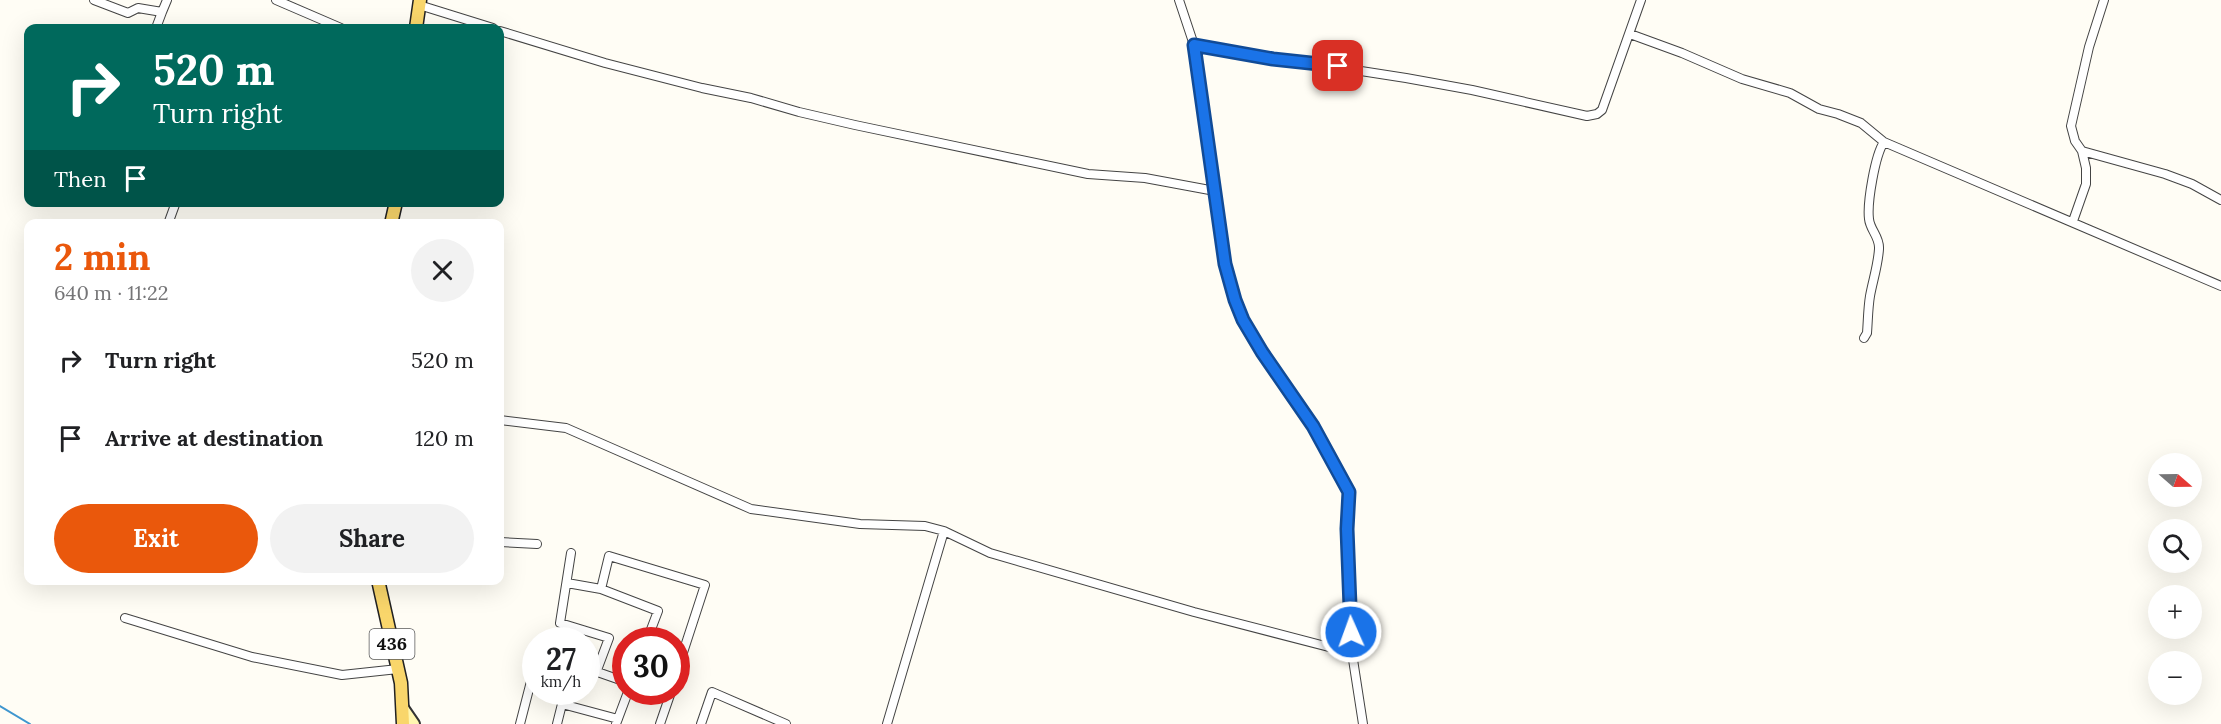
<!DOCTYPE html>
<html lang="en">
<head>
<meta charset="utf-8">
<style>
  body { margin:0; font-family:Lora,serif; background:#f2f2f2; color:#202124; height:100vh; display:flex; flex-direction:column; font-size:22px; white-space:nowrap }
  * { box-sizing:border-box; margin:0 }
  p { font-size:20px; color:#757577 }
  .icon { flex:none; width:33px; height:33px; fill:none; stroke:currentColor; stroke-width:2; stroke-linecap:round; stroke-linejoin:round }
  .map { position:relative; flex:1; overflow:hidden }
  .sheet { position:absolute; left:24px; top:219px; width:480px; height:366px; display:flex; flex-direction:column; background:#fff; border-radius:12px; box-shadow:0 6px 24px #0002 }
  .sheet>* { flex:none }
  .hud { position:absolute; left:24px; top:24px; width:480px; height:183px; border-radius:12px; box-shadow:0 6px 24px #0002; background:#00695c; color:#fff; overflow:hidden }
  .needle { width:39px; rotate:110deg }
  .tools { position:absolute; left:2148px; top:453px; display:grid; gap:12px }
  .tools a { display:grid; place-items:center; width:54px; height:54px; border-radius:50%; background:#fff; box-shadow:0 6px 24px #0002; font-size:30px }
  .speed { position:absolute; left:522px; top:627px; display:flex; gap:12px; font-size:30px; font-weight:700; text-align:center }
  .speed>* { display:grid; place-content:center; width:78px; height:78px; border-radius:50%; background:#fff; box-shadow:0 6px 24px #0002; line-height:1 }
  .speed small { font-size:15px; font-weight:400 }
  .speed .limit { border:9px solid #d22; background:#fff; color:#111 }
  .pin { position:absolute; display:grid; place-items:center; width:51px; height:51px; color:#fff; margin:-26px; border-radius:12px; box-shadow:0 3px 9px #0006 }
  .me { position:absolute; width:66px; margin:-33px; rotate:358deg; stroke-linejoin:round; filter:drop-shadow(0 0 4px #0008) }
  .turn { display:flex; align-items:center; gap:21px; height:126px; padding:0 30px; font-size:27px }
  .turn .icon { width:78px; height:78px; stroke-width:2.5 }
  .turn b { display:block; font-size:42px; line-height:51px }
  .then { display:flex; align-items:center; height:57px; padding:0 30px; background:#0003; gap:12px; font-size:22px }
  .round { display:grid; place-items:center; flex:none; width:63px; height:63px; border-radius:32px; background:#f2f2f2 }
  .headline { display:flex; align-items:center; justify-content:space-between; height:102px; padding:0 30px }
  h1 { font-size:36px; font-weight:800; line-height:45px; color:#ea580c }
  .cta { display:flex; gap:12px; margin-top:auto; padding:12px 30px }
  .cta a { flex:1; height:69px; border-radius:36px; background:#ea580c; color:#fff; font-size:24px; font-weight:800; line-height:69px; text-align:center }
  .cta a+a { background:#f2f2f2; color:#202124 }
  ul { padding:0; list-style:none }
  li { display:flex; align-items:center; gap:18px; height:78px; padding:0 30px }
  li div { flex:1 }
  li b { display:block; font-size:22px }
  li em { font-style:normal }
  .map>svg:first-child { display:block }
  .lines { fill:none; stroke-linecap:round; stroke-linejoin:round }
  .stream { stroke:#3f96cf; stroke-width:2 }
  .street-casing { stroke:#444; stroke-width:10 }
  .secondary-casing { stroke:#333; stroke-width:14 }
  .primary-casing { stroke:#222; stroke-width:15 }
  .street { stroke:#fff; stroke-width:8 }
  .secondary { stroke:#fff6b0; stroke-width:10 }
  .primary { stroke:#f9d66b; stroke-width:12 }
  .route-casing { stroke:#114b97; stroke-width:15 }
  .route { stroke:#1a73e8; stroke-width:10 }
  .labels { text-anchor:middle; stroke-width:6; stroke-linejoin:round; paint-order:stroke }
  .shield { fill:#fff; stroke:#585858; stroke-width:1.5 }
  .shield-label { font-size:18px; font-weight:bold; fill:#111 }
</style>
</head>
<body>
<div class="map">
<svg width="2221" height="724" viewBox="0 0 2221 724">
  <rect width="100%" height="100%" fill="#fffdf5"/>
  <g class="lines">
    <path class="stream" d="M0 706 30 724"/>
    <g class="street-casing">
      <path id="street" d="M94 0 128 13 138 8 162 12 167 0
        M276 0 341 28
        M1179 0 1194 45 1225 264 1235 300 1243 320 1262 352 1313 426 1349 492 1347 529 1352 653 1363 724
        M419 5 493 28
        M156 28 162 12
        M500 31 605 63 702 88 751 98 799 112 855 125 1088 174 1145 178 1215 191
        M1630 34 1682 53 1742 79 1790 93 1819 109 1838 114 1861 123 1884 142 2221 286
        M1194 45 1406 78 1472 90 1587 116 1597 114 1602 110 1641 0
        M2082 151 2165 174 2192 184 2221 200
        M2073 221 2086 184V168L2082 151 2075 141 2071 126 2089 47 2104 0
        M168 224 176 202
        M1864 338 1867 333C1868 320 1868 308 1870 296 1873 280 1878 265 1879 249 1880 237 1870 230 1869 219 1867 203 1875 155 1884 142
        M500 420 566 428 751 509 860 524 925 526 944 531 990 553 1194 612 1352 653
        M500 542 537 544
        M571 553 560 623 609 638 597 670
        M567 583 601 589 658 611 647 640
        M601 589 609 556 705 585 676 674
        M125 618 252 657 342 675 398 669
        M586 668 626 682
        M520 724 536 662
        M557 724 562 704 618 719
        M616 724 628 692
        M660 724 671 692
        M701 724 712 692 786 724
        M887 724 944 531"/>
    </g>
    <g class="secondary-casing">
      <path id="secondary" d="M403 708 414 724"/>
    </g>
    <g class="primary-casing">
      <path id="primary" d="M416 28 420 0
        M391 224 396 202
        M378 580 401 683 403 724"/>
    </g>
    <use href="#street" class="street"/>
    <use href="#secondary" class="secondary"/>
    <use href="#primary" class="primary"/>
  </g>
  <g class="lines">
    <g class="route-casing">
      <path id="route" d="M1338 66 1273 59 1194 45 1225 264 1235 300 1243 320 1262 352 1313 426 1349 492 1347 529 1351 632"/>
    </g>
    <use href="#route" class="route"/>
  </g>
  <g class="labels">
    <rect class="shield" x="369.5" y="629" width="45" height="30" rx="4.5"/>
    <g class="shield-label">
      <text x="392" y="650">436</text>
    </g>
  </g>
</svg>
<div class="tools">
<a><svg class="needle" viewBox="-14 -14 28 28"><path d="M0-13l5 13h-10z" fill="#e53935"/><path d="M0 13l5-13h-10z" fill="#757577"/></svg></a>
<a><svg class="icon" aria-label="search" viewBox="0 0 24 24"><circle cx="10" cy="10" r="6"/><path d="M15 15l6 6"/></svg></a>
<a>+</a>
<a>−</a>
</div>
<div class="speed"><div>27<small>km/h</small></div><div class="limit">30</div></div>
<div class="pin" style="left:1338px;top:66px;background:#d93025"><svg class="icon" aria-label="arrive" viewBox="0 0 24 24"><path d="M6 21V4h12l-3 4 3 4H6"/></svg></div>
<svg class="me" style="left:1351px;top:632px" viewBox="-20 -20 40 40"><circle r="17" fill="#1a73e8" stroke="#fff" stroke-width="3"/><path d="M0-11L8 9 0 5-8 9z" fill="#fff"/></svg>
<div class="hud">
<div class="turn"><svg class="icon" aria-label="right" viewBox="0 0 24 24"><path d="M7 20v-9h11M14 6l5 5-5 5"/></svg><div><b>520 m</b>Turn right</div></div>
<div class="then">Then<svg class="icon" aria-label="arrive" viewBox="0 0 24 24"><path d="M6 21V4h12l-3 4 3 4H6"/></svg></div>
</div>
<section class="sheet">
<div class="headline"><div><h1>2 min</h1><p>640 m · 11:22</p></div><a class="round"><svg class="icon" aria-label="close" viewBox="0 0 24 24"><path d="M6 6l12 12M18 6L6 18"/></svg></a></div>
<ul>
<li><svg class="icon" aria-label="right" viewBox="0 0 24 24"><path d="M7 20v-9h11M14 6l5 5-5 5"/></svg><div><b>Turn right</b></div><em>520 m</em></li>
<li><svg class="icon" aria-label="arrive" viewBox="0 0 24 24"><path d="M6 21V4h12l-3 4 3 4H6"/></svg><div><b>Arrive at destination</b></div><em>120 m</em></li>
</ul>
<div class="cta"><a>Exit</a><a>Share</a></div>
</section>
</div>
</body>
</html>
